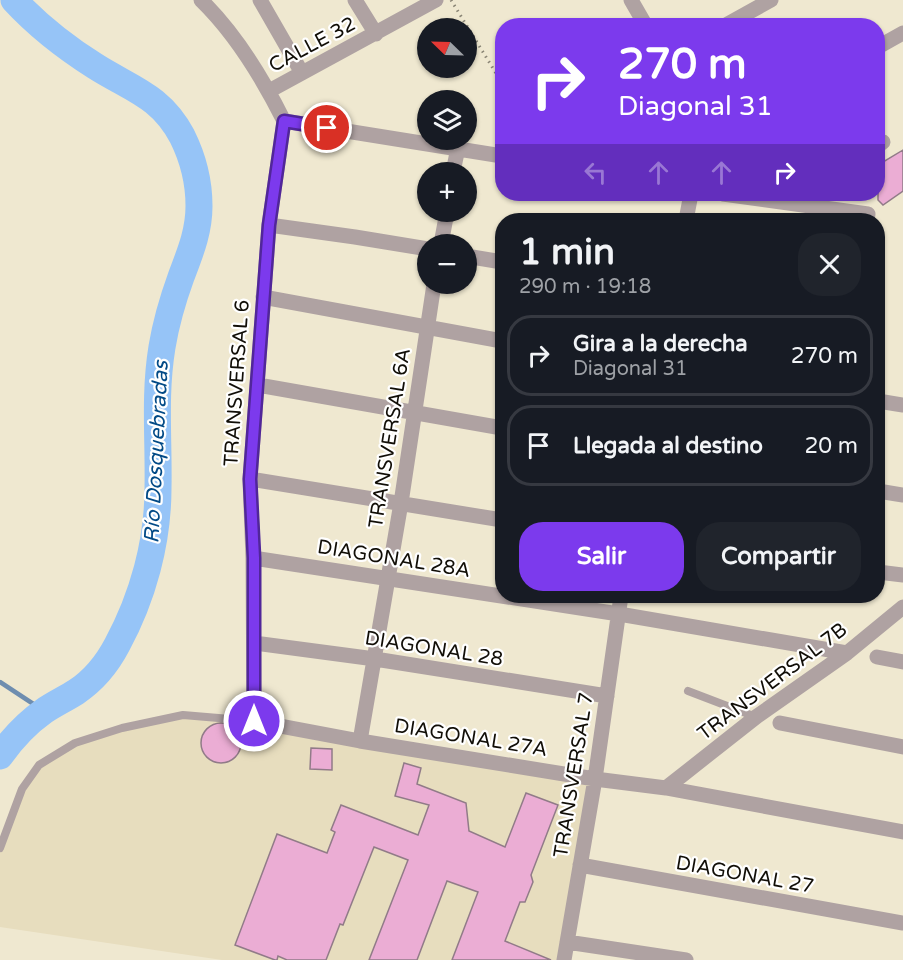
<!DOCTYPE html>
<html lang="es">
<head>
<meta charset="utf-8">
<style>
  body { margin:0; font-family:"Varela Round",sans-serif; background:#20242c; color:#f1f3f6; height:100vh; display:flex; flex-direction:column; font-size:22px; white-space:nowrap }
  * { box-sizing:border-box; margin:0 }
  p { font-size:20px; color:#9ea1a6 }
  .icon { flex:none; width:33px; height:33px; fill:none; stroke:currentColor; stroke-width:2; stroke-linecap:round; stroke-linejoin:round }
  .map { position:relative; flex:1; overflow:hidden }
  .sheet { position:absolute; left:495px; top:213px; width:390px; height:390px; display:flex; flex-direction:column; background:#171b24; border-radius:24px; box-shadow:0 2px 4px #0004 }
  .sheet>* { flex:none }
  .banner { position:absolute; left:495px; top:18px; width:390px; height:183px; border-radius:24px; box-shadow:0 2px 4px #0004; background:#7c3aed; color:#fff; overflow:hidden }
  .needle { width:39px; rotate:293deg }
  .tools { position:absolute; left:417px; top:18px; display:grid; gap:12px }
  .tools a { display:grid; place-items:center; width:60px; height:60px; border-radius:50%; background:#171b24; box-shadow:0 2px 4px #0004; font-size:30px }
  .pin { position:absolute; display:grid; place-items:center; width:51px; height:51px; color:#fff; margin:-26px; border:3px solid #fff; border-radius:50%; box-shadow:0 2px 6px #0007 }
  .me { position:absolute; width:66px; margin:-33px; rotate:0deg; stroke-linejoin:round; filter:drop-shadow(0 0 4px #0008) }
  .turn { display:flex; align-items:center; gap:21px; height:126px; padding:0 24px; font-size:27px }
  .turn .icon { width:78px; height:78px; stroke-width:2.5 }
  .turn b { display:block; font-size:42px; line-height:51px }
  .lanes { display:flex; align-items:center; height:57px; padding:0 24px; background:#0003; justify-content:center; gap:30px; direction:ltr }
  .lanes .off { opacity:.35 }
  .round { display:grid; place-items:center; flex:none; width:63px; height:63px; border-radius:24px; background:#20242c }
  .summary { display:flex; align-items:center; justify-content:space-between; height:102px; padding:0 24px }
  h1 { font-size:36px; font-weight:800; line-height:45px }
  .action { display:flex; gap:12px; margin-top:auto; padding:12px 24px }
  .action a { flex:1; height:69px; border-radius:24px; background:#7c3aed; color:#fff; font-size:24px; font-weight:800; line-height:69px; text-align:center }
  .action a+a { background:#20242c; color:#f1f3f6 }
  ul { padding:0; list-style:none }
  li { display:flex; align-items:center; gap:18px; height:81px; margin:0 12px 9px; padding:0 12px; border:3px solid #363941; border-radius:24px }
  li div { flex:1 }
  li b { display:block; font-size:22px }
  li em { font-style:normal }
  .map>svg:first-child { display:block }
  .built { fill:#e7ddbe }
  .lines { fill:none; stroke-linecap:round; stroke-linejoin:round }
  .stream { stroke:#6e8daf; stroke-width:4.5 }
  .river { stroke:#96c4f7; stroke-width:27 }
  .building { fill:#ebadd4; stroke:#917b88; stroke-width:1.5 }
  .path { stroke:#8a8575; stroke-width:3; stroke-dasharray:1.5 4.5; stroke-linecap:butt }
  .lane { stroke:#afa2a2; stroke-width:8 }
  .street { stroke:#afa2a2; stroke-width:15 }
  .route-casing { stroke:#51269a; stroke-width:15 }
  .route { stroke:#7c3aed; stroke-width:10 }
  .labels { text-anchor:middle; stroke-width:4.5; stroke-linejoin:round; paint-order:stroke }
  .street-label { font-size:20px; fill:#110e07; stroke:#fff }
  .water-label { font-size:21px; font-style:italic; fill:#024a86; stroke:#fff }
</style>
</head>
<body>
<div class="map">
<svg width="903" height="960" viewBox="0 0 903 960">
  <rect width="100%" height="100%" fill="#efe8d0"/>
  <path class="built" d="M183 715 254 721 595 779 564 960H222L0 927V848L22 789 39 765 75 743Z"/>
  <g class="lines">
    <path class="stream" d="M0 682 44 711"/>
    <path class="river" d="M0 756C12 739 27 723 44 711 54 704 65 699 76 692 94 680 107 664 117 645 143 597 158 542 158 488 159 439 154 396 162 347 166 323 173 299 181 277 190 253 199 232 199 206 199 182 193 158 182 136 160 95 131 89 95 66 65 47 38 26 14 0"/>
  </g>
  <path class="building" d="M903 150V191L883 205 878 200V165Z
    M201 743a20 20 0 1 1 40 0a20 20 0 1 1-40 0Z
    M311 748 332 749V770L310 769Z
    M404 763 421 768 417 784 466 803 469 831 505 847 526 793 558 805 531 875 533 882 525 902H520L505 941 551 960H452L478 892 447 881 417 960H369L408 860 374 847 343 925 340 924 326 960H287L278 956 277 960H275L235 945 277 834 327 853 335 832 331 830 341 805 418 835 429 805 395 796Z"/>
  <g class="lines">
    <path class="path" d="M451 0 502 83"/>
    <path class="lane" d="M688 691 756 717
      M0 848 22 789 39 765 75 743 122 728 183 715 254 721"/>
    <path class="street" d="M201 0C236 34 262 77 284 121
      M260 0 302 73
      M355 0 376 34
      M631 0 646 26
      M724 26 771 0
      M878 47 903 33
      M269 91 436 0
      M284 121 269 225 250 479 253 558 254 721 360 741 595 779 666 788 903 832
      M284 121 502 156
      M878 146 883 142
      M453 172 458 148
      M723 194 868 214 867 220
      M686 220 691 194
      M269 225 355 237 428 249
      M441 244 447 212
      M466 256 502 262
      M263 297 502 341
      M258 385 502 428
      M878 401 903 405
      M250 479 502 520
      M878 491 903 495
      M253 558 619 614 847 653
      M878 572 903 575
      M254 643 375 659 607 696
      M877 657 903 662
      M780 723 903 747
      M360 741 401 503 434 284
      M666 788 756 717 847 653 903 607
      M580 865 903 923
      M567 942 686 960
      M564 960 595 779 621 596"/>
  </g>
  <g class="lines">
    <g class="route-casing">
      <path id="route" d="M254 721V558L250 479 269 225 284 121 327 128"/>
    </g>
    <use href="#route" class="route"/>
  </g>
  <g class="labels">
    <g class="street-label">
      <text transform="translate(312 44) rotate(-28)" y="7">CALLE 32</text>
      <text transform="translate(236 383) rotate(-86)" y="7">TRANSVERSAL 6</text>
      <text transform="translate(389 438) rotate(-81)" y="7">TRANSVERSAL 6A</text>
      <text transform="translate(394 558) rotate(9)" y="7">DIAGONAL 28A</text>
      <text transform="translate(434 648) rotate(9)" y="7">DIAGONAL 28</text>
      <text transform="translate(772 681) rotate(-37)" y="7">TRANSVERSAL 7B</text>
      <text transform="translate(471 737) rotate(9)" y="7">DIAGONAL 27A</text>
      <text transform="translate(573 775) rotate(-81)" y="7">TRANSVERSAL 7</text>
      <text transform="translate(745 874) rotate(10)" y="7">DIAGONAL 27</text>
    </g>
    <g class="water-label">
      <text transform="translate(156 452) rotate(-87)" y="7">Río Dosquebradas</text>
    </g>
  </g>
</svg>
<div class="tools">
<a><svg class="needle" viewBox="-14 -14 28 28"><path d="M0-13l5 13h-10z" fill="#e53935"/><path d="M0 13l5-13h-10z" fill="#9ea1a6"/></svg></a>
<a><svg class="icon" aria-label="layers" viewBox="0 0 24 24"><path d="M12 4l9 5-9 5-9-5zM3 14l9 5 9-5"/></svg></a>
<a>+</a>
<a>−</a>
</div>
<div class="pin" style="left:327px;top:128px;background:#d93025"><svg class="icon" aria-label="arrive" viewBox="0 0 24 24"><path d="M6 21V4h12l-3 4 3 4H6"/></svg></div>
<svg class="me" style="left:254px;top:721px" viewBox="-20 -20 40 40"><circle r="17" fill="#7c3aed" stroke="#fff" stroke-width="3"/><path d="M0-11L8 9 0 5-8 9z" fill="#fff"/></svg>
<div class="banner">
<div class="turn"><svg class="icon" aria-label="right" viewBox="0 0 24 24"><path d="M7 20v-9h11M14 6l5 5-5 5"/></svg><div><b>270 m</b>Diagonal 31</div></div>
<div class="lanes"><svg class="icon off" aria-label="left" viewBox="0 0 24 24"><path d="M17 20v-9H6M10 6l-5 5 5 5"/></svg><svg class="icon off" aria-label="ahead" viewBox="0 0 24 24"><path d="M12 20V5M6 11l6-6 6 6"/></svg><svg class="icon off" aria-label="ahead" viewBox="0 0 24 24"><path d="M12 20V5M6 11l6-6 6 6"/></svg><svg class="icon" aria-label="right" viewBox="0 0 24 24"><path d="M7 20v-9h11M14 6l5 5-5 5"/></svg></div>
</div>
<section class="sheet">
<div class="summary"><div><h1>1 min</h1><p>290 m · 19:18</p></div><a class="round"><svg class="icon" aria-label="close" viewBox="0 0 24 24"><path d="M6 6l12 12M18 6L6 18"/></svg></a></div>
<ul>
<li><svg class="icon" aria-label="right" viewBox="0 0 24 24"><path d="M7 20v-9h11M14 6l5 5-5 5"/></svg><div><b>Gira a la derecha</b><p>Diagonal 31</p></div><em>270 m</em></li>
<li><svg class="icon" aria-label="arrive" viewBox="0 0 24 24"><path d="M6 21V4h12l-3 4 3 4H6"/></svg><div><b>Llegada al destino</b></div><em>20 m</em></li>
</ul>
<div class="action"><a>Salir</a><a>Compartir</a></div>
</section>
</div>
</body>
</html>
